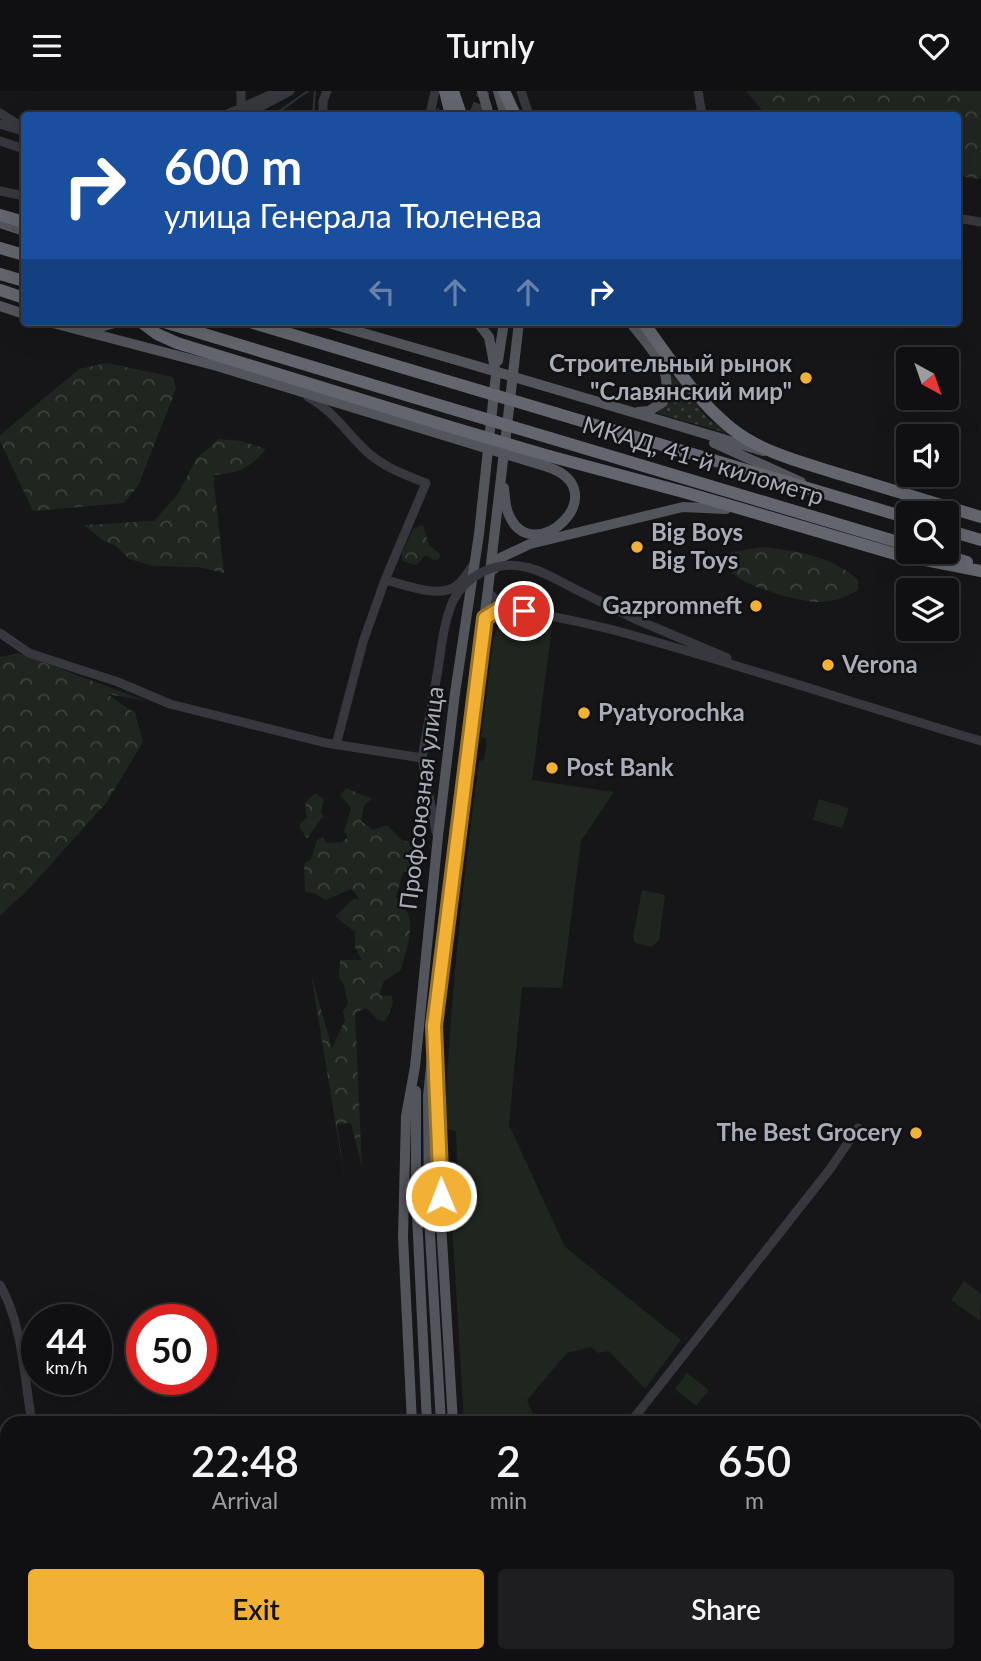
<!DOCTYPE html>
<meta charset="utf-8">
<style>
:root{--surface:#101012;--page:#1e1e20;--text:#f1f3f6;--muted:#9c9d9f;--line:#303032;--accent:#f2b134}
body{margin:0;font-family:Lato,sans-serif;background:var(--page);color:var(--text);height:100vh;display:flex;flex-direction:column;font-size:26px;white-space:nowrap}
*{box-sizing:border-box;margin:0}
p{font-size:23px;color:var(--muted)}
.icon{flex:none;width:38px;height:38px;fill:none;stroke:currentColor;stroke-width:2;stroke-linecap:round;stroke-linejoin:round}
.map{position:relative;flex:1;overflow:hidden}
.details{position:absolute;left:0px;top:1325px;width:982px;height:247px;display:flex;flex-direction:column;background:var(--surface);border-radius:21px 21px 0 0;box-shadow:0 7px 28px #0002,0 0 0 2px var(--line)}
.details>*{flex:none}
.guide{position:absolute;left:21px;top:21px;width:940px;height:214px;border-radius:7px;box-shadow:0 7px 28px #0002,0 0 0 2px var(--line);background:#1a4fa0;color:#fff;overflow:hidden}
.needle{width:46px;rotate:140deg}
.controls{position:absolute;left:896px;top:256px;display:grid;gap:14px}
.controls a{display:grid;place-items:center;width:63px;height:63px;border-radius:7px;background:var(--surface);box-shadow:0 7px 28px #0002,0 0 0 2px var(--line);font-size:35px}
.speed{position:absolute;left:21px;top:1213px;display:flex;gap:14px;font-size:35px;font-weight:700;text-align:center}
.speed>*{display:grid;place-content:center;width:91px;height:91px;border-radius:50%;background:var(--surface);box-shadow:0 7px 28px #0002,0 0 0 2px var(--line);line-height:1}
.speed small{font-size:18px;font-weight:400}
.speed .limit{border:10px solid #d22;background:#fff;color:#111}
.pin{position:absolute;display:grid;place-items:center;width:60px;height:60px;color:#fff;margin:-30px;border:4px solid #fff;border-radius:50%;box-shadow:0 2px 7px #0007}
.me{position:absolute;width:77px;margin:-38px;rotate:359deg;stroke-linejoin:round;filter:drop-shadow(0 0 5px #0008)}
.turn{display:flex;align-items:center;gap:24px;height:147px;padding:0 28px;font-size:32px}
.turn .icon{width:91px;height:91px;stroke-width:2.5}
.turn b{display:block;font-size:49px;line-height:60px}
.lanes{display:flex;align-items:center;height:66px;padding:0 28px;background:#0003;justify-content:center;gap:35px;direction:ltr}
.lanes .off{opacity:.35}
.eta{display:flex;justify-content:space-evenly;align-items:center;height:119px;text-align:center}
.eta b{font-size:42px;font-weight:600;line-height:49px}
.button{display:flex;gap:14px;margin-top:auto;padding:14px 28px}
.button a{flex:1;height:80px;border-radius:7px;background:var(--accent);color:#111;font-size:28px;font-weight:600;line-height:80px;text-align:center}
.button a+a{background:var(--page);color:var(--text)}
header{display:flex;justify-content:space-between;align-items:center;height:91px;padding:0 28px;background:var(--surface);font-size:32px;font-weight:600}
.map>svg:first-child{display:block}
.grass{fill:url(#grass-dots)}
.forest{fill:url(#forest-crowns)}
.park{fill:#1e261f}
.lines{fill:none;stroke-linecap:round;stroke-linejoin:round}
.stream{stroke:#2c353c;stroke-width:2}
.highway-tunnel{stroke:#333438;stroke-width:12;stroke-dasharray:12 6;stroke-linecap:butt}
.minor{stroke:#37383d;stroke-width:9}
.major{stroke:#53555c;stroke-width:10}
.highway{stroke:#63666e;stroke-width:12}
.minor-bridge{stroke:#37383d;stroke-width:9}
.major-bridge{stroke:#53555c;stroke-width:10}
.highway-bridge{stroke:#63666e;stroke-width:12}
.route-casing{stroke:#9d7322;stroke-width:18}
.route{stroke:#f2b134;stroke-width:12}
.poi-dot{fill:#f2b134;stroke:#111113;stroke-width:2.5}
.labels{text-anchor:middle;stroke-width:5;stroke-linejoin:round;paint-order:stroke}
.poi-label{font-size:24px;font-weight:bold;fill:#a8adb8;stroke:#111113;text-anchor:start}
.street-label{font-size:24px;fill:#a8adb8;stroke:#111113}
</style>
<header><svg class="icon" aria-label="menu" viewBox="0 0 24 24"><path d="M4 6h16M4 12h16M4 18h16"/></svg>Turnly<svg class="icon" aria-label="heart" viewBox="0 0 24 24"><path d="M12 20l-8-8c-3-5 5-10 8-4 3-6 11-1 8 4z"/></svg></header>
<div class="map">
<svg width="981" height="1570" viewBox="0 0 981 1570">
<defs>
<pattern id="grass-dots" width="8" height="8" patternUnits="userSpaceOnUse" patternTransform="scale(1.75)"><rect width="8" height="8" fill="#1e261f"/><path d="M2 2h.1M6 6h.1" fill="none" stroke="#3c433d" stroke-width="1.8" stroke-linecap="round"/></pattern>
<pattern id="forest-crowns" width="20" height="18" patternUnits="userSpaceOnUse" patternTransform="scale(1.75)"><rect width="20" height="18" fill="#1e261f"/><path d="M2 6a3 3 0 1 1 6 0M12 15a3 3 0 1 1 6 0" fill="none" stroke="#3c433d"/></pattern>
</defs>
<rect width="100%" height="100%" fill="#161618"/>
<path class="grass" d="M667,277L708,328L733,344L657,322C671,309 675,294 667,277Z"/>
<path class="forest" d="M746,0H981V88L957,85V24H766Z
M107,272L173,286L176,298L138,395L124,412L33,420L0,350V344L79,278Z
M219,348L241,350L266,358C248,379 240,381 213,384L224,482L198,476L153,475L129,468L116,455L104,450L84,434L154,430L178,403L197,367Z
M423,434L429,454L440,463L439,468L434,469L426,464L416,474L402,470C400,457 410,450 413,438Z
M763,456C796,460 833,465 858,489V499C846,506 831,512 816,511C796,510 748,496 733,483C729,479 727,474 724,469L731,461Z
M18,562L146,610L107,603L135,622L143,651L107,711L24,803L0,824V566Z
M346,697L372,708L364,714L361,730L373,739L387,734L402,749L414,752L411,781H403L396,806C420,829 408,850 401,879L384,890L379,904L392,905L393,912L385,931L378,929L366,917L355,922L362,1076L351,1032L337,1033L345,1090L311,883L332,957L345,929L343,921L348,912L344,894L339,887L340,869H362L355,856V841L335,825L353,808H360L351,798L326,809L314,802L305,801L304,773L311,768L317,749L323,746L327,752L342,751L348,746L344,741L351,717L340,704Z
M315,702L324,709L321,720L323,725L307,748L299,735L307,726L305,712Z"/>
<path class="park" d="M510,523L547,531L552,536L532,689L614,701L581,750L562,897L522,896L509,1034L565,1156L681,1249L645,1298L609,1260L598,1262L591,1256L567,1262L527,1309L537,1332H464L450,1098L458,1097L456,1040L447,1038L445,1022C451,904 463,788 479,670L484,669L487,648L481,646L493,550L500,528Z
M819,708L849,717L842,737L813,729Z
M642,799L665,804L659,849L652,856L635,852L633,846Z
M964,1190L981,1203L980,1230L951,1209Z
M687,1282L709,1299L696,1315L675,1298Z
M975,1479H981V1570H803V1567L798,1570H585V1564H975Z"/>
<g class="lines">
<path class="stream" d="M274,24L308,0
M313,24L315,0
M436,24L438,18
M975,1522L981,1521"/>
<path class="highway-tunnel" d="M475,24L484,0"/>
<path class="minor" d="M241,0V19
M521,0L529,24
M698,0L702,24
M0,22L24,37
M225,24L279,0
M245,24L290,0
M323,24V10L327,0
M430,24L435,0
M0,33L23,40
M0,50L24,58
M0,100L24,105
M957,127L981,131
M308,306C332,319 345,339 364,358C381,375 403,383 426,392L385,489L363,551L336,654
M385,489C404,493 438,508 456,495C463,490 468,481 473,474
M575,498L635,528L727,567
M488,501L503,516C545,524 587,531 628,543C747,576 863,615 981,650
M485,527L503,516
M0,542L29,562L118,591L170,613L326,652L422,667
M436,741L422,667L437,584
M0,1194C23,1234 24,1287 32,1332
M630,1332L830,1078L858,1037
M975,1461L981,1460
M975,1555L981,1558
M507,1564L508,1570"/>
<path class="major" d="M482,0L489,24
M498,0L505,24
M0,132L24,140
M0,215L24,223
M49,231L217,275L443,344
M325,231L453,268
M630,231C648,255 677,280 663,311L649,320L638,321
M86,236H100L118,231
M498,270L504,231
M558,299L763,360
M714,352L801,391
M504,397C505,406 505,416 509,424C533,480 618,400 548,376
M494,478L500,467L530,453L683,416L726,418
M436,974L441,1131L453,1332
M416,1000V1103L427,1332
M412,1332L403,1146L406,1025L415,976L438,745L455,602L479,443L496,283L489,246L477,231
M441,1332L429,1126L428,1005L446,828L489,490L519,231
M0,1494L7,1493
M0,1508H7
M436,1564V1570
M473,1564L474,1570"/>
<path class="highway" d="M445,0L451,24
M453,0L461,24
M504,0L515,24
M0,124L24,131
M0,157L24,164
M0,183L24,190
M0,199L24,207
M141,231L157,243L177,252L444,334
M164,231L449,317
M250,231L454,292
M643,231C670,268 696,309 731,337C762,362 802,371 839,383C886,397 933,412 981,426
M555,322L908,427
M550,347L908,454
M549,365L687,402L895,463L981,480
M947,439L981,449
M930,460L967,471"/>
<path class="minor-bridge" d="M437,584C441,561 443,532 453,510C466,484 497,469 525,476C542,479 559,490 575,498"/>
<path class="major-bridge" d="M453,268L558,299
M443,344L548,376
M446,1564L447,1570
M461,1564V1570"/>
<path class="highway-bridge" d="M454,292L555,322
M449,317L550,347
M444,334L549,365"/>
</g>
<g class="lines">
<defs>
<path id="route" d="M441,1105L434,935L485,527L503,516L524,520"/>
</defs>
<use href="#route" class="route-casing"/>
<use href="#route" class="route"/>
</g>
<g class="poi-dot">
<circle cx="806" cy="287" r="7"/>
<circle cx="637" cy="456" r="7"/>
<circle cx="756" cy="515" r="7"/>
<circle cx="828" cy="574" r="7"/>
<circle cx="584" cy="622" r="7"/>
<circle cx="552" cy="677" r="7"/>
<circle cx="916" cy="1042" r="7"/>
</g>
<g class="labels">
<g class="poi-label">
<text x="792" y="281" text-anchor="end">Строительный рынок<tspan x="792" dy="28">"Славянский мир"</tspan></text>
<text x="651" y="450">Big Boys<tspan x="651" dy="28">Big Toys</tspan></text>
<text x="742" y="523" text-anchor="end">Gazpromneft</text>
<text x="842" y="582">Verona</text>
<text x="598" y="630">Pyatyorochka</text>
<text x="566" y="685">Post Bank</text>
<text x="902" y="1050" text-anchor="end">The Best Grocery</text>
</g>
<g class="street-label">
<text transform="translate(703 370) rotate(17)" y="8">МКАД, 41-й километр</text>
<text transform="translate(422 707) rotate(-83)" y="8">Профсоюзная улица</text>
</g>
</g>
</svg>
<div class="controls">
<a><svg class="needle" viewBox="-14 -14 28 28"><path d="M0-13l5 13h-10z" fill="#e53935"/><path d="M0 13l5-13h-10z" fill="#9c9d9f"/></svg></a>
<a><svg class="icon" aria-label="sound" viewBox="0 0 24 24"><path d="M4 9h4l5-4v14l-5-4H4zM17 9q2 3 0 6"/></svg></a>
<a><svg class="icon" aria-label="search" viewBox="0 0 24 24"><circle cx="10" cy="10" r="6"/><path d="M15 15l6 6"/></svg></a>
<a><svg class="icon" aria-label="layers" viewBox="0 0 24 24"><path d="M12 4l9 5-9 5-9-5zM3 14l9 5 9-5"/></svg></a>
</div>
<div class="speed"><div>44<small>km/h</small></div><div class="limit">50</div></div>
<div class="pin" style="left:524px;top:520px;background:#d93025"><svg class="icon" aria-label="arrive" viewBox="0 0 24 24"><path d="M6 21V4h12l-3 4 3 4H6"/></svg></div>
<svg class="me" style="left:441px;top:1105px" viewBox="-20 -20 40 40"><circle r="17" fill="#f2b134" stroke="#fff" stroke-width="3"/><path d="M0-11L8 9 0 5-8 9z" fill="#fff"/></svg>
<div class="guide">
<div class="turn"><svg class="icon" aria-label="right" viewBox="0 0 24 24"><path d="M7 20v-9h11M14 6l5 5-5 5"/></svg><div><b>600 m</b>улица Генерала Тюленева</div></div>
<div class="lanes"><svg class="icon off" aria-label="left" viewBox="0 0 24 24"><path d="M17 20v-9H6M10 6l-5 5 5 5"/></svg><svg class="icon off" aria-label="ahead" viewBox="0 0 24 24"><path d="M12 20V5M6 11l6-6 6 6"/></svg><svg class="icon off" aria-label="ahead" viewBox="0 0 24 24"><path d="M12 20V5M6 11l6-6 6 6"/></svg><svg class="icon" aria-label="right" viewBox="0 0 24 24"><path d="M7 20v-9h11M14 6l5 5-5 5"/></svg></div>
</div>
<section class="details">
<div class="eta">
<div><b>22:48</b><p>Arrival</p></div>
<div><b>2</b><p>min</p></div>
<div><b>650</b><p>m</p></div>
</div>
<div class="button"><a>Exit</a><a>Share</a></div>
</section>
</div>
